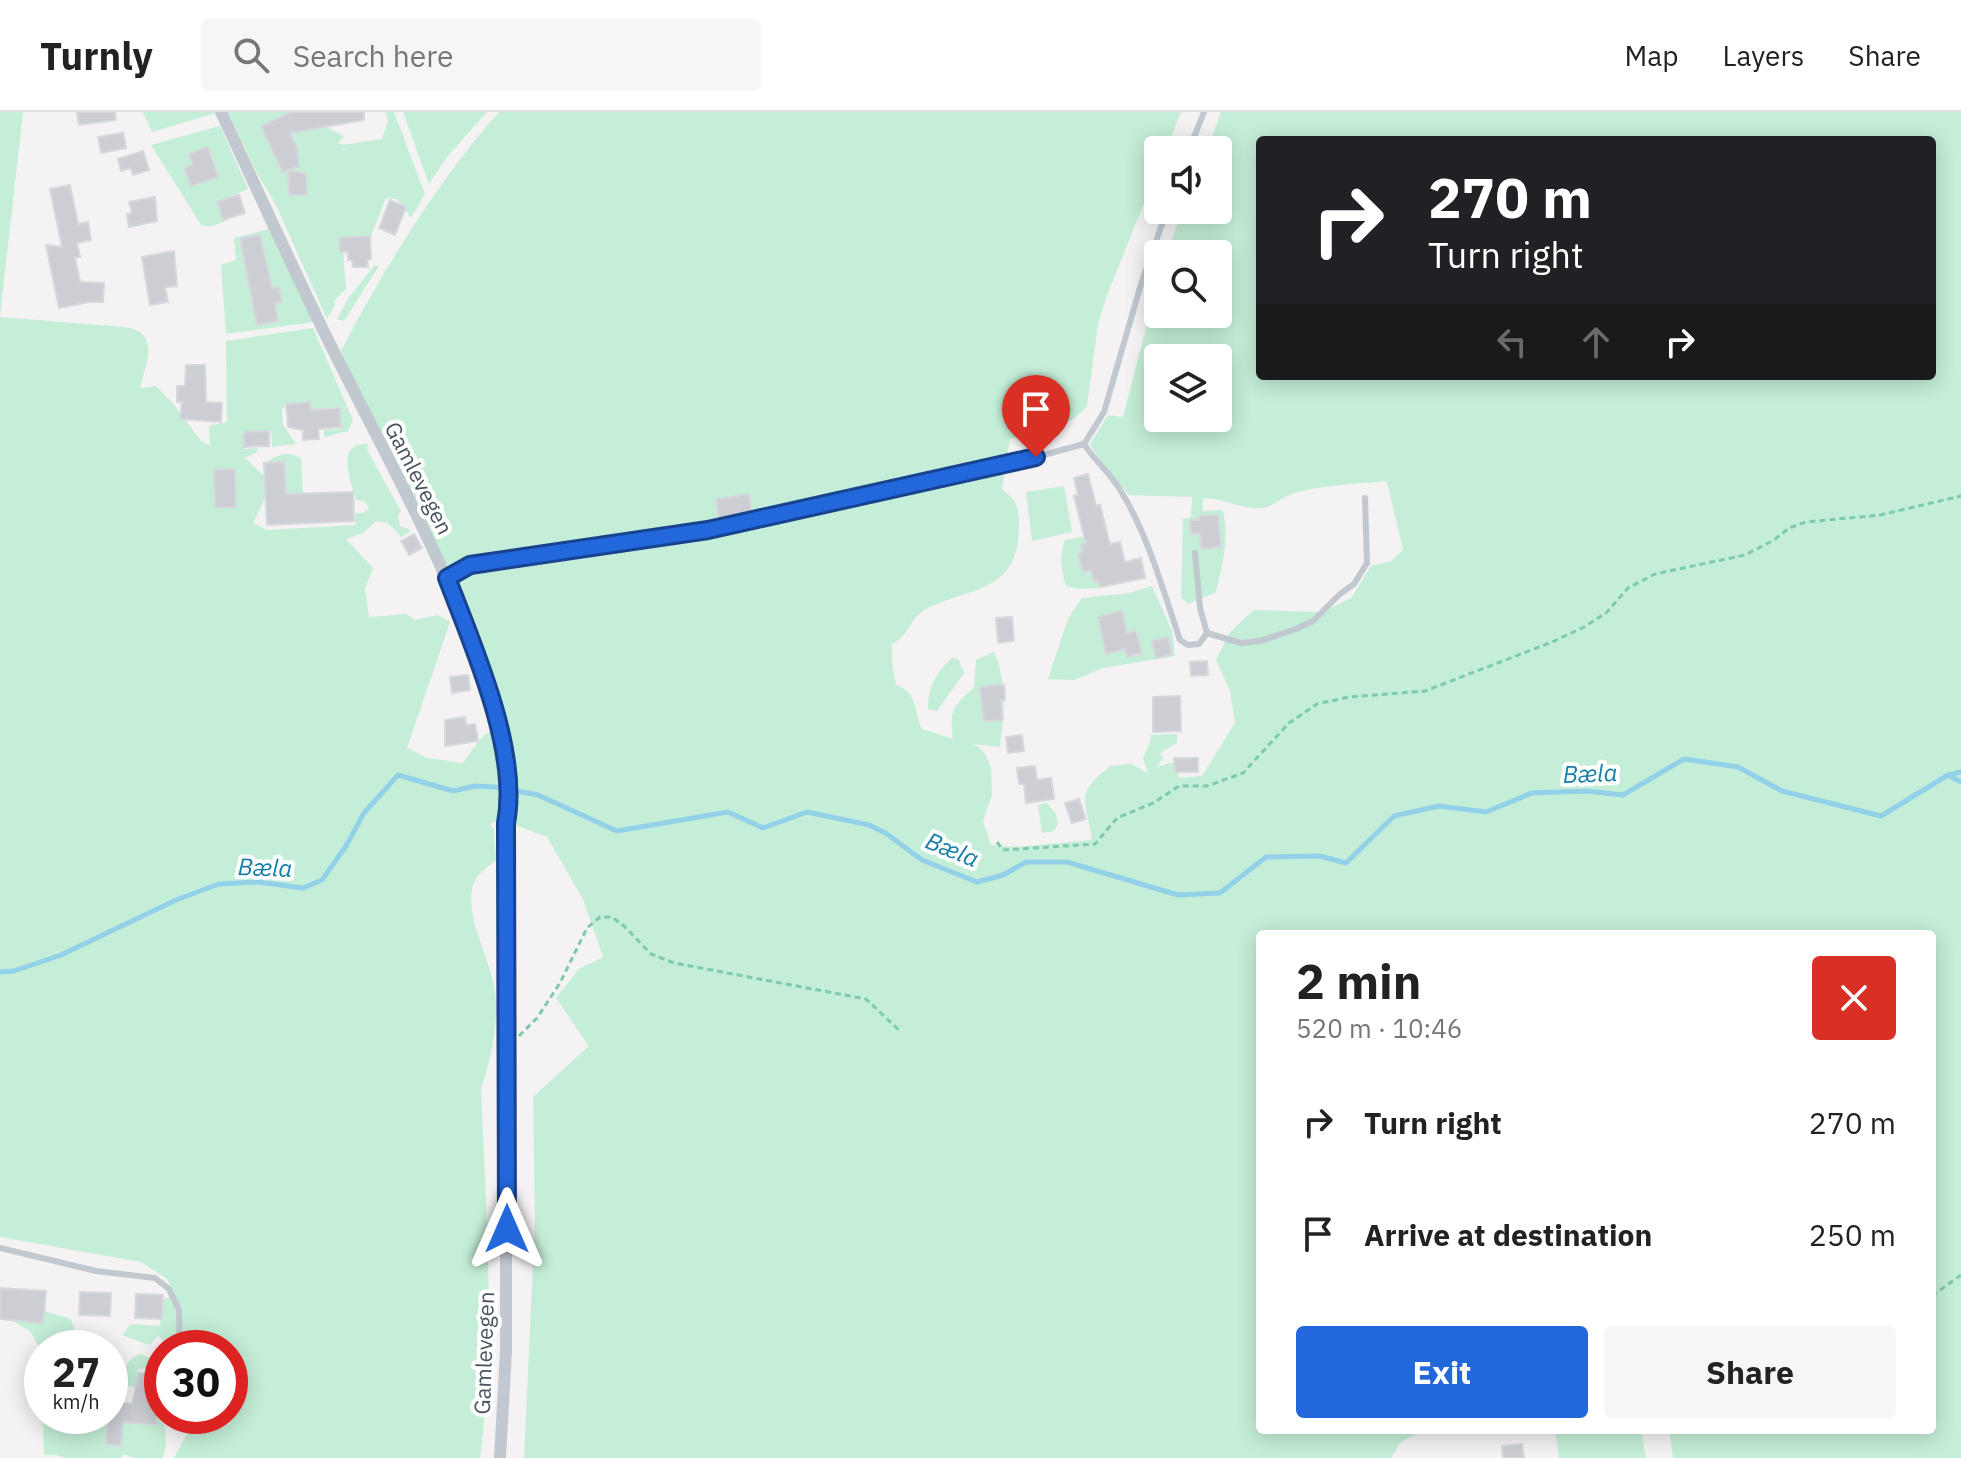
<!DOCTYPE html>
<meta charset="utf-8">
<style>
:root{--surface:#fff;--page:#f6f6f6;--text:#222;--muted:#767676;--line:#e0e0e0;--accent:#2367dd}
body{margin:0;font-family:"IBM Plex Sans",sans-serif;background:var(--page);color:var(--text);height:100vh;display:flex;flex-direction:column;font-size:30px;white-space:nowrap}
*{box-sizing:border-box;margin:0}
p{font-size:26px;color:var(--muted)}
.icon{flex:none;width:44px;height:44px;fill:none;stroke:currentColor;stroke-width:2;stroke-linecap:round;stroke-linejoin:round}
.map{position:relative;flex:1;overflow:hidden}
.drawer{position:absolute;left:1256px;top:818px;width:680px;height:504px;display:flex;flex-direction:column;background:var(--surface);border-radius:8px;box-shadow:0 4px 20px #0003}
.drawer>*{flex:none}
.top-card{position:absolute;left:1256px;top:24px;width:680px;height:244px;border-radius:8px;box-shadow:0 4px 20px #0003;background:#202124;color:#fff;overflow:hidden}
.tools{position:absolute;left:1144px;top:24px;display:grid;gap:16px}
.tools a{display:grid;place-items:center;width:88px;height:88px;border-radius:8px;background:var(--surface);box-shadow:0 4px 20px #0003;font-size:40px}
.speed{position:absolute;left:24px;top:1218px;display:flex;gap:16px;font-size:40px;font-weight:700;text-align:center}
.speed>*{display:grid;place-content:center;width:104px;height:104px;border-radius:50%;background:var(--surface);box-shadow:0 4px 20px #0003;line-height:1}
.speed small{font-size:20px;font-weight:400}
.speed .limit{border:12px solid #d22;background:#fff;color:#111}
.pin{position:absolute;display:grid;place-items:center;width:68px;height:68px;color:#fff;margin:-82px -34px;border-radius:50% 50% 50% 0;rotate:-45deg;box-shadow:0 0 8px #0007}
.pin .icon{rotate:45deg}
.me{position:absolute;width:88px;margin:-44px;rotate:0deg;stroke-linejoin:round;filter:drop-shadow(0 0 6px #0008)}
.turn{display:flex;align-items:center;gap:28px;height:168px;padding:0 40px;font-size:36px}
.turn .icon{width:104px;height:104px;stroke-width:2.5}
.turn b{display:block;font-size:56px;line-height:68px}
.lanes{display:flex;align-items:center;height:76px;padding:0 40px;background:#0003;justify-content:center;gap:40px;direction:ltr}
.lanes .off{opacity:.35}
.round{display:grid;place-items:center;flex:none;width:84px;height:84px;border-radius:8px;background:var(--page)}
.summary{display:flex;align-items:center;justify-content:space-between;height:136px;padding:0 40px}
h1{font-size:48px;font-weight:700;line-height:60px}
.cta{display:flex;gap:16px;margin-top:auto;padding:16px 40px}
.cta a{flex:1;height:92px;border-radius:8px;background:var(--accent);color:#fff;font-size:32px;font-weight:700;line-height:92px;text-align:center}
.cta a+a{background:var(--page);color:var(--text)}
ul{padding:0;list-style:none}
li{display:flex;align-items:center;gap:24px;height:112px;padding:0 40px}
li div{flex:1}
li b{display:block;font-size:30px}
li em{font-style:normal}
header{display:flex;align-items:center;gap:48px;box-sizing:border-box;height:112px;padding:0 40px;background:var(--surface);border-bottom:2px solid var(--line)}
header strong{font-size:38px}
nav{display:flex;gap:44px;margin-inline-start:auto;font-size:28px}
.search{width:560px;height:72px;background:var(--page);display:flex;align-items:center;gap:20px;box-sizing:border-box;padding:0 28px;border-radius:8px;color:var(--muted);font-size:30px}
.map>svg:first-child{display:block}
.green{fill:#c4eed7;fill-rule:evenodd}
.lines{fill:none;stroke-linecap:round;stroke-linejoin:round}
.stream{stroke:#93d1e9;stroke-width:5}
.building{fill:#ccced4;stroke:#d6d8dd;stroke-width:2}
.path{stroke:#7dcbaa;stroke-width:3;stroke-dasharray:6 4;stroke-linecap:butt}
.lane{stroke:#c1c8d0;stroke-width:6}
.street{stroke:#c1c8d0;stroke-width:12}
.route-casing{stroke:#174390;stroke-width:20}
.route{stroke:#2367dd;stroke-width:14}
.labels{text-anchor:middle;stroke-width:8;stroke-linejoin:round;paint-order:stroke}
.street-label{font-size:22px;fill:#4a545f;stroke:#fff}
.water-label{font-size:24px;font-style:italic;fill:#147ea8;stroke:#fff}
</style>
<header>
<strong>Turnly</strong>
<div class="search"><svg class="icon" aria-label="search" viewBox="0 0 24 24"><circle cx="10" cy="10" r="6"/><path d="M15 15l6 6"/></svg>Search here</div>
<nav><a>Map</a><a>Layers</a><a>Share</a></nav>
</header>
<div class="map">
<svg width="1961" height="1346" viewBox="0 0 1961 1346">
<rect width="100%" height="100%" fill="#f4f2f2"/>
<path class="green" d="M0,0H23L0,205L124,215C161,220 146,251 140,276L156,274L175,294L201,329L210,334L209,314L227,310L226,229L313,216L353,308L348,319L324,325V318L341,317L340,298L312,299L311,290L286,291L282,298L283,313L296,332L272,335L271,320L243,321L244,337L258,336L257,340L245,346L263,363L268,349C281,342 287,339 301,346L303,383L265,386L253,411L267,418L356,413L355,401H363L369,396L365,390L356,388C350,368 335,330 368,332L367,338L401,399L398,404L400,414L409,417L410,420L401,425L388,411L376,409L363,421L346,427L373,456L365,477L369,505L406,502L415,508L438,503L450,510L407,636L427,646L463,651L479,628L493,616L500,645L499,708L489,712L494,717L496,748C489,754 478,761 474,770C462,801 491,848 495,879C499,911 491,947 481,977C486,1100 496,1223 480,1346H174L189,1318L185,1304H230V1236H162V1244L161,1241L163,1228L158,1224L149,1233L122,1223L131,1212L160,1214L162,1188L170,1185L178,1190L167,1167L141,1150L0,1125Z
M143,0H215L216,1L152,20Z
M228,0H311L314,17L326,15L344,24L338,31L343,33L382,27L388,10L386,0H394L425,82L411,106L397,87L386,86L371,124L342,126L346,177L334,189L335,193L327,207L275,91L257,61Z
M403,0H487L447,45L429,72Z
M499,0H1181L1166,38H1158V56L1106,186L1098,212L1087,294C1069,317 1036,322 1010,327L1002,378C1018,388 1019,397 1019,415C1018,481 973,474 926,497C910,505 909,524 892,532V552L896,573C918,579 914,601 922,617L953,627C949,601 953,593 974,576L976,548L994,540C1008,573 1004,600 1000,635L974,632L985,641L991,656L992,683L983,709L991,733L1015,735L1092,728C1087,687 1072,685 1110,654L1131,652L1148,661L1143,646L1149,633L1151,623L1177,622V631L1160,641L1163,646L1157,655L1177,649L1179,666L1202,664L1235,611L1230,579L1216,548L1230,520L1254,498L1323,500L1351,486L1371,454L1391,449L1403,438L1387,369C1359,372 1312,373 1287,384C1277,389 1271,396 1259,396C1242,397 1222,386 1203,386V399L1223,398C1229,426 1223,452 1216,480L1188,492L1181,485L1183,407L1191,405L1192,385L1129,383L1097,344L1090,332L1108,303L1123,305L1158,169V202H1218V142H1166L1183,98H1218V38H1207L1221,0H1961V1346H1673L1669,1318H1932V822H1260V1318H1423L1401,1330L1391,1346H524L535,1110L533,985L589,934L556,886L579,857L603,845L583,787L547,725L512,712L513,650L489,564L456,473L448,463L376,322L341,239C384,156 438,69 499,0ZM1260,28H1932V264H1260ZM1158,246H1218V306H1158Z
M220,14L248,77L221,89L227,108L213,114H202L151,33Z
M269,117L313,210L226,222L221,153L236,148L234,126Z
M375,153L379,154L344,209L337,207L349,185Z
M1064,374L1072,420L1032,429L1026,380Z
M1098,422L1089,439L1079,442L1084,461L1092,459L1095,470H1099L1100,476L1079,477L1066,474C1061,457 1059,445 1065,428Z
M1152,474L1172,519L1175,544L1103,556L1074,568L1048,567L1068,507L1082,486L1130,481Z
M952,546L959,548L964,561L937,599L928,597C928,574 936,561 952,546Z
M1047,691L1056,702L1058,713L1053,719L1042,721L1038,693Z
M44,1199L71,1207L77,1225L59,1236H42V1241L31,1220L11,1208Z
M140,1242L156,1248L161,1256L138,1257V1275L122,1273C124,1258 126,1247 140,1242Z
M139,1288V1306H158L164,1312L166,1332L163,1346H134L123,1342L121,1346H64L56,1343H44L43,1312L53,1310L99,1314L108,1311L106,1332L119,1334L124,1291Z
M1555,1318H1641L1646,1346H1559Z"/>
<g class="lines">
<path class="stream" d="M1948,663L1961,670
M0,860L14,859L61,843L176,788L219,772L258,770L303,776L322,768L346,734L364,701L398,663L453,679L475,674L495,675L538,683L617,719L728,700L763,716L807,700L869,713L887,722L922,748L977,770L1003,763L1026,750H1067L1178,783L1220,781L1266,745L1320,744L1346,751L1394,704L1439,694L1486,700L1532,681L1587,679L1623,683L1684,647L1738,655L1782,679L1881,704L1948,663L1961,660"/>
</g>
<path class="building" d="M77,0H115L116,8L79,13Z
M292,0H364V8L290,21L297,35L299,54L289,58L306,62L307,83H289L288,58L283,61L261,14Z
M123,21L126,36L101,41L98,25Z
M208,35L218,65L191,74L184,56L193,53L189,42Z
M143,39L149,58L133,63L131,56L121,59L118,47Z
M70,73L78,112L88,110L91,128L77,131L80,145H75L80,170L104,171L103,190H89L59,196L46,133L62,135L50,77Z
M239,83L245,101L223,108L217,90Z
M155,85L157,109L129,115L127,102L132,101L129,90Z
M390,88L406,95L395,123L379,116Z
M260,123L272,176L279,175L282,190L275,191L278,209L257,213L241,132V126Z
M370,124L371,147L367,148L368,155H353L352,148H348V140H340L339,126Z
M174,139L177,174L165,175L168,190L150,193L142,145Z
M186,253H205L206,290L222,291L221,310L180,307L182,290H177V274H185Z
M310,290L311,298L340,296L341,315L318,317L319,327L303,328V318L288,315L286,292Z
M269,319V334L244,335V320Z
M284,350L286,382L353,380L354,409L267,413L264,351Z
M235,357L236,395L215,396L214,358Z
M1088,362L1096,394L1100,393L1110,432L1120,430L1125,450L1141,446L1145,466L1100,475L1098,468L1094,470L1091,458L1083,460L1078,442L1083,440L1081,433L1086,432L1074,384L1078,383L1074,366Z
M749,382L752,402L719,408L716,387Z
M1218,403L1221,435L1201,437L1200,422H1191L1190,408H1199V404Z
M414,422L422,436L409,443L401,429Z
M1122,499L1127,521L1136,519L1142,541L1127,545L1125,537L1106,542L1098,505Z
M1012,505L1014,529L998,531L996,506Z
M1168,525L1172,542L1156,546L1152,529Z
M1207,549L1208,563L1191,564L1190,550Z
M468,563L470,578L452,581L450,565Z
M1004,573L1005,588H1001L1003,608L984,609L980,575Z
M1180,584L1181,619L1153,620V585Z
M465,605L466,613L475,612L478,629L445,634V608Z
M1022,623L1024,639L1008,641L1006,625Z
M1174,646H1198V660H1175Z
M1035,654L1037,668L1051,666L1054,687L1026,691L1024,672H1019L1017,656Z
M1079,687L1086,707L1072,711L1065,691Z
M0,1176L46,1179L43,1211L0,1207Z
M80,1180L111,1181L110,1204L79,1203Z
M136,1182L163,1183L162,1207L135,1206Z
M139,1261L160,1263L156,1313L123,1310L121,1334L106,1332L110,1290L132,1292Z
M1522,1332L1524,1346H1503L1502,1334Z"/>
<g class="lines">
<path class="path" d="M997,730L1003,738L1095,732L1117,706L1153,691L1179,674H1207L1243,661L1289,611L1317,592L1349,585L1425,579L1552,530L1584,515L1606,501L1628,476L1655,462L1745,443L1774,428L1789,416L1806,410L1880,403L1961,384
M519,924L537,906L560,871L587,816L600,805H612L624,814L651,842L674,851L866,887L901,920
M1932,1184L1961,1163"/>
<path class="lane" d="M1189,38L1204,0
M1084,332C1094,348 1109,360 1119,376C1148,422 1163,478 1180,528L1188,533L1199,532L1207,521
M1195,441L1200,496L1207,521
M447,466L470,453L708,418L1036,345L1084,332L1104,300L1141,172L1167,98
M1207,521L1241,531L1260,529L1296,517L1313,509L1340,482L1354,472L1367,451L1365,386
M0,1136L96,1159L155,1166L169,1177L179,1198L180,1236"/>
<path class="street" d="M221,0C257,77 292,155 330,232C389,351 458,468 493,598C503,636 513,671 506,711V1239L500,1346"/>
</g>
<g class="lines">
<defs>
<path id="route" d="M507,1117L506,711C520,639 473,534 447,466L470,453L708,418L1036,345"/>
</defs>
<use href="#route" class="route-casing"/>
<use href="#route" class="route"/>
</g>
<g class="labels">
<g class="street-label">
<text transform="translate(419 366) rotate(63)" y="8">Gamlevegen</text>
<text transform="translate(484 1241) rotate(-88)" y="8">Gamlevegen</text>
</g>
<g class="water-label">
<text transform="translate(1590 662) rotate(-2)" y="8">Bæla</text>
<text transform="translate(952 738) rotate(22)" y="8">Bæla</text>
<text transform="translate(265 756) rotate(2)" y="8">Bæla</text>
</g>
</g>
</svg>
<div class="tools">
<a><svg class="icon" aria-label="sound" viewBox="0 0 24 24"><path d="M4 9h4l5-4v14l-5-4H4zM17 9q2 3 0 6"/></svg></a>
<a><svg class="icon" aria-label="search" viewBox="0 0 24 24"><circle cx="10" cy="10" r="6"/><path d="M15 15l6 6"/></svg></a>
<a><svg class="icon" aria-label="layers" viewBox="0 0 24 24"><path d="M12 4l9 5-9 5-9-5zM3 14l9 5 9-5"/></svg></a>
</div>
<div class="speed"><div>27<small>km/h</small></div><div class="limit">30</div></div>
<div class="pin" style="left:1036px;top:345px;background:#d93025"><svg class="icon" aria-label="arrive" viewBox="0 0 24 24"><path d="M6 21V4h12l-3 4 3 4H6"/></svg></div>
<svg class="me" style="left:507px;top:1117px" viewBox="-20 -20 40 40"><path d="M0-17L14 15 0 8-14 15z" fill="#2367dd" stroke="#fff" stroke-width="4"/></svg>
<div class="top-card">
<div class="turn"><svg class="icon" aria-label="right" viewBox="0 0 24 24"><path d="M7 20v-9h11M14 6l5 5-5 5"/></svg><div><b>270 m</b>Turn right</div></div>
<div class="lanes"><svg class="icon off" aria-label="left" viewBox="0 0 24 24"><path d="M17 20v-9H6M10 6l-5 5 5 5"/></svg><svg class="icon off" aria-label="ahead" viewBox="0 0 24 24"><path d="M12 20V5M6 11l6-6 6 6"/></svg><svg class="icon" aria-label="right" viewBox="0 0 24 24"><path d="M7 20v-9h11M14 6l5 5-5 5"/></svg></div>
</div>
<section class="drawer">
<div class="summary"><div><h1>2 min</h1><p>520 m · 10:46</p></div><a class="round" style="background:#d93025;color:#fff"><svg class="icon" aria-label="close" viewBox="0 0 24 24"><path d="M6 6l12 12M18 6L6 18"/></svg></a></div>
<ul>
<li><svg class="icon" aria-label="right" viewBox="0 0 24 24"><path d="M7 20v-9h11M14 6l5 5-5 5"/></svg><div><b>Turn right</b></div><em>270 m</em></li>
<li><svg class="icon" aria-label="arrive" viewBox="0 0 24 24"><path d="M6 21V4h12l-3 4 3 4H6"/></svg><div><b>Arrive at destination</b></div><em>250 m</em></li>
</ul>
<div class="cta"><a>Exit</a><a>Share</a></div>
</section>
</div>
